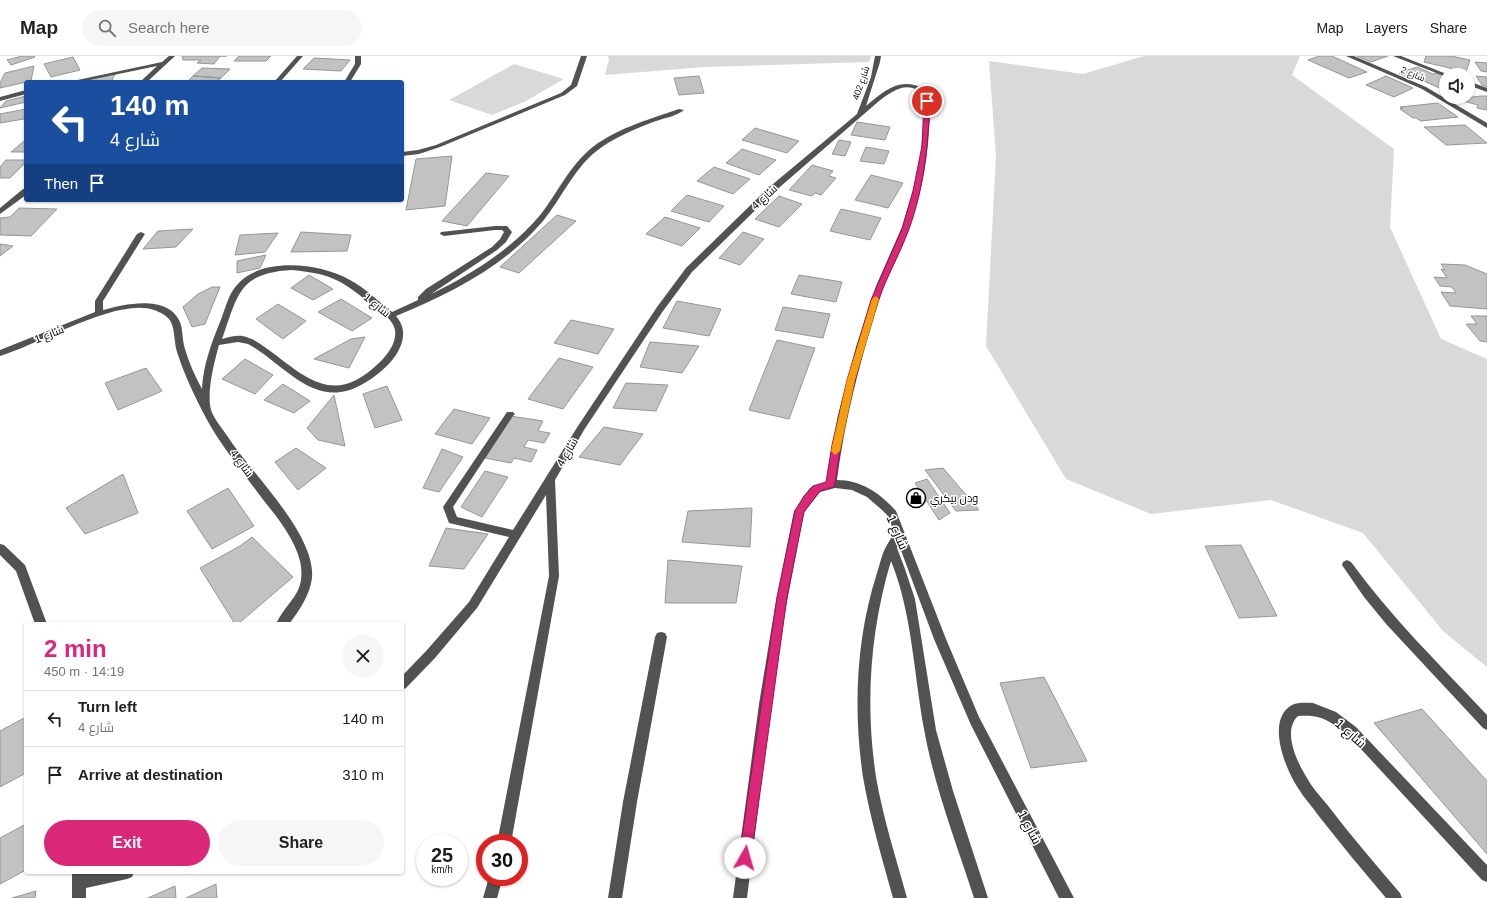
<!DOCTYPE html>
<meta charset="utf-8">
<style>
:root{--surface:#fff;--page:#f6f6f6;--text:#202124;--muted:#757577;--line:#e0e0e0;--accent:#db2777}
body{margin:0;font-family:Helvetica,Cairo,sans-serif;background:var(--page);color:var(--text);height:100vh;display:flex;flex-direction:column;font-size:15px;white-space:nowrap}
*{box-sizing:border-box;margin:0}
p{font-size:13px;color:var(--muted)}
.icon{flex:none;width:22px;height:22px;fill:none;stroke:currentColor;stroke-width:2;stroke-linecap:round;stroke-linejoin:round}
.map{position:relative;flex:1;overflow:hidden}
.drawer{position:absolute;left:24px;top:566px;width:380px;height:252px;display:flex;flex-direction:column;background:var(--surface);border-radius:4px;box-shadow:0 1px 3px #0004}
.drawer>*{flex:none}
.top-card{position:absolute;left:24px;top:24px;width:380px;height:122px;border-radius:4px;box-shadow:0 1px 3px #0004;background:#1a4fa0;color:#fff;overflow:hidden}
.controls{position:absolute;left:1439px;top:12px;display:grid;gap:8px}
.controls a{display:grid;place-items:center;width:36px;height:36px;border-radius:50%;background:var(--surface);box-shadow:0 1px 3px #0004;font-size:20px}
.speed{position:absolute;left:416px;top:778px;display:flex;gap:8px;font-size:20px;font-weight:700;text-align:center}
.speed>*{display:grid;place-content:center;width:52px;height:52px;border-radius:50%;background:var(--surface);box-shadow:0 1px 3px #0004;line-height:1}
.speed small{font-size:10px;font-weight:400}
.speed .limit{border:6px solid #d22;background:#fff;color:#111}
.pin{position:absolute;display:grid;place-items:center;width:34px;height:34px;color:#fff;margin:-17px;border:2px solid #fff;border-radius:50%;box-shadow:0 1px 4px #0007}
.me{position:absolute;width:44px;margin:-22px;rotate:7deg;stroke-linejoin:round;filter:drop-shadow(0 0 3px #0008)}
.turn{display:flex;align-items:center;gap:14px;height:84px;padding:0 20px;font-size:18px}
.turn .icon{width:52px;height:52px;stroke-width:2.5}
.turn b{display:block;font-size:28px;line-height:34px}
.then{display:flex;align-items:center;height:38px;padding:0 20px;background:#0003;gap:8px;font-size:15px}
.round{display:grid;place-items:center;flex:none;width:42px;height:42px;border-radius:21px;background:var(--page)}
.head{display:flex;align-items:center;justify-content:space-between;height:68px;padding:0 20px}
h1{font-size:24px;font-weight:700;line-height:30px;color:var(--accent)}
.cta{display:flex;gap:8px;margin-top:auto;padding:8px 20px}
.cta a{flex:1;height:46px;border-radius:24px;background:var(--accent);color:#fff;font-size:16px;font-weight:700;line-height:46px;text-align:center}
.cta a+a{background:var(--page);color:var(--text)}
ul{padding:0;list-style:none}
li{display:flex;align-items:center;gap:12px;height:56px;padding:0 20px;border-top:1px solid var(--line)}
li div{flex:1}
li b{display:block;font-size:15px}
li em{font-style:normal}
header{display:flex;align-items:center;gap:24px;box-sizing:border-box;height:56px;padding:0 20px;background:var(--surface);border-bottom:1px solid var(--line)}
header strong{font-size:19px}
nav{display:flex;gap:22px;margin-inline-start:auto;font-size:14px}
.search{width:280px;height:36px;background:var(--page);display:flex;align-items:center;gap:10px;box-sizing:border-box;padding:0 14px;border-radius:22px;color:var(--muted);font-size:15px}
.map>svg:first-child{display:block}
.green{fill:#d9d9d9}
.building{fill:#c2c2c2;stroke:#969696}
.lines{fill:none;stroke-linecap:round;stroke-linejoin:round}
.minor{fill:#525252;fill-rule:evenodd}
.route{fill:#db2777;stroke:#8e194d}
.slow{fill:#f59e0b}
.labels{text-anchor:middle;stroke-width:3;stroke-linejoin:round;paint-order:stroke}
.far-street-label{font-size:9px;fill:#000;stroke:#fff}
.street-label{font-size:11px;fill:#000;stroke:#fff}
.poi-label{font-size:11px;fill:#000;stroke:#fff;text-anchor:start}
.near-street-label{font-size:13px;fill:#000;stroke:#fff}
</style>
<header>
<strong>Map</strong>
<div class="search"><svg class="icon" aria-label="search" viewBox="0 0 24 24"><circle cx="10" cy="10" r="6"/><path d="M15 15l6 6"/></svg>Search here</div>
<nav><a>Map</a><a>Layers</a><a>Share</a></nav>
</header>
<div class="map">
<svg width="1487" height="842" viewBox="0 0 1487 842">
<rect width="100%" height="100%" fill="#fff"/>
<path class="green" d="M608,0H871L869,6L705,11L605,19L609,3Z
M1144,0H1300L1292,19L1394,93L1390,171L1441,283L1487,303V611L1443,575L1363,477L1271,444L1151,458L1066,423L986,290L996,100L989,5L1083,18Z
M514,8L564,23L524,46L492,59L449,44Z"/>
<path class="building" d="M22,0H34L35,1L11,9L7,4Z
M182,0H227H220L214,8L197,7L201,4H183Z
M239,0H271L266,5H234Z
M1319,0H1332L1367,16L1349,22L1308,4Z
M1357,0H1388L1371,6Z
M1426,0H1451L1470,4L1466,16L1424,6Z
M73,1L80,14L51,21L44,8Z
M314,2L350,4L341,15L303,13Z
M1475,6L1487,7V16L1481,15Z
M34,10L31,25L0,32V27L5,17Z
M1417,11L1433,18L1436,17L1446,21V35L1415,21L1411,23L1399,17Z
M202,12L230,13L221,22L193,20Z
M115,18L111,26H90V22Z
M193,20L221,22L216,26H187Z
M699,20L704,37L679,39L674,22Z
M1386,20L1413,32L1394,41L1366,29Z
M1476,20L1487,21V31L1482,29Z
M26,40V46L0,52L6,45Z
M1481,40H1487V54L1477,52L1478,49L1463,45L1464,42Z
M1438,47L1458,61L1421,65L1416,62H1413L1400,53L1403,52L1400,51Z
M26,53L24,63L0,67V58Z
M857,66L890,71L885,84L851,79Z
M1465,69L1487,87L1446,89L1424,71Z
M755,72L799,85L787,97L742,84Z
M839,84L851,86L845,100L832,98Z
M24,85H26V96H11Z
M866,91L889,95L884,108L860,105Z
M742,93L776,104L759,119L726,107Z
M452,100L445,150L406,154L416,103Z
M6,104H26V106L10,122H0V111Z
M812,109L833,115L829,120L836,122L821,139L815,137L812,140L789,134Z
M714,111L750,123L733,138L697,125Z
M486,117L509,120L467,170L442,165Z
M871,119L903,127L888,152L855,144Z
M687,139L724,150L709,166L671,155Z
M779,140L802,148L779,171L755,163Z
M19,152L57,153L31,180L0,179V162L10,161Z
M841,153L881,162L870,184L830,175Z
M557,159L576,165L519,217L500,211Z
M665,161L700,172L682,190L646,178Z
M193,173L176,191L143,193L158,175Z
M301,176L351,179L347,195L291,196Z
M743,176L764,183L740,209L719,202Z
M278,177L265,196L235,199L240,179Z
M0,188L13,190L0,200Z
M266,199L260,212L237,217V205Z
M1441,208L1465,209L1487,218V253L1450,250L1441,236L1456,237L1452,231L1440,230L1434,221L1447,222L1441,213L1445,214Z
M309,219L333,233L313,244L291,232Z
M799,219L842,226L836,246L791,238Z
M212,231H220L205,268L192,271L183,251L198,238Z
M341,243L372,262L352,275L318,256Z
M677,245L721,253L709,280L663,272Z
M278,248L306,265L283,283L256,263Z
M783,251L830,258L823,282L775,274Z
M1471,260H1487V286L1480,285L1466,268H1477Z
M571,264L614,273L598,298L554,287Z
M365,281L349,312L314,303L351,283Z
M777,284L815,292L789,363L749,354Z
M650,286L699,290L682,317L640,311Z
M559,302L593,311L563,353L528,343Z
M245,303L273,319L255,338L222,323Z
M146,312L162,335L118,354L105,327Z
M626,327L668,329L656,355L613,352Z
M283,328L310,345L294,357L264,344Z
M387,330L402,364L375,372L363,338Z
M334,339L345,390L318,384L307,372Z
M454,353L490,362L472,388L435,378Z
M510,360L543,365L538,375L550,377L544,387L528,384L524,391L537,394L531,406L514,402L511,407L485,402Z
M604,371L643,378L620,409L579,401Z
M296,392L326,412L298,434L275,406Z
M442,393L463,401L439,436L423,432Z
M943,412L979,454L956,455L925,414Z
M485,415L508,421L482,461L461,451Z
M123,418L138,457L85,478L66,452Z
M927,423L950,457L939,464L915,427Z
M228,432L254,470L212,493L187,455Z
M752,452L750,491L682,486L688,455Z
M446,472L488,478L464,513L429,510Z
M252,481L293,521L238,568H235L200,512L240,490Z
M1241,489L1277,560L1239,562L1205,490Z
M668,504L742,510L736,547H665Z
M1044,621L1087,705L1031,712L1000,627Z
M1422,653L1487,725V798L1374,667Z
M26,661V717L0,731V675Z
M26,768V814L0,828V782Z
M216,828L217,842H186Z
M175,830L176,842H148Z
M36,835L35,842H12Z"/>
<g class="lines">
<path class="minor" d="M169,0H175L147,26H140L157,10L80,26H68L162,6Z
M297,0H303L280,26H274Z
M355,0H361V8L350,26H344L355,8Z
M581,0H587L577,30L565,39L440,91L419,98L402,100V96L418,94L436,89L561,37L571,29Z
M875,0H881L880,6L866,50C885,34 900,20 925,33C932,45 930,60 929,74C927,112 919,148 905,183C899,199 891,214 884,230C877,249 872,269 866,288C853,333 843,378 837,424C861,424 880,437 896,455L946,583L979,661L1074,842H1059L971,669L934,583L899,489L897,492L905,513L915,543L936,674L953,735L988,842H974C956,786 934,730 924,673C914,619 912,556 891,505C870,575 865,649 876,721C883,762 896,802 907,842H893C882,802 870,762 863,721C853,654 856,582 877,517C880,508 882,497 887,489C889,485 892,481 894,476L888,460L882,454L867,441L852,434L835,432L820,436L804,456L786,551L771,648L747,842H733L759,648L775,551L794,455L810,432L826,426L838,359L856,291L876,230L902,171L914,131L920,104L924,65V49L920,35C904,26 893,35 879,45L773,137L692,216L663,255L584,374L555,424L559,520L511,787H497L549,520L546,439L477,552L435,602L406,632L402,634V620L427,594L469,546L509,481L449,467L443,451L507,356H513L515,358L513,360L453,451L457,461L513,474L578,370L657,251L686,212L767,133L857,58L871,21Z
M1346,0H1354L1426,31L1487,67V72L1422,33Z
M1393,0H1401L1449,19L1444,20Z
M1468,25L1487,32V36L1468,29Z
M26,34V38L0,45V41Z
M679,53L684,54C677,60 665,62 656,65C635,73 612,82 594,97C573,115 561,143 543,165C505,210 450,238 396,260C407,273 404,286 396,299C387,312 374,322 361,329C314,355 284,307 248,288L238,286L219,289C214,307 208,331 210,349C211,360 222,372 228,381C251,417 316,478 312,522C310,539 299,555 289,568H276C287,544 307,538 300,505C294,481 276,460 261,441C242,415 221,390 206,362C195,341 184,318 177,296C174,286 175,275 171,266C168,260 160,256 154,254C117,241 38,289 0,300V294L95,256V245L137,178L141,176L145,178L103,245V254C125,248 168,238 180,266C183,274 182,284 185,293C189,307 195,320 202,333C203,310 211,288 220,266C225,254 228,239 236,230C260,200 320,207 350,224C365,232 378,245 392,256L418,244V241L426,233L492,191L500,183L504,176L502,174H495L444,180L440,178L441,176L495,170H507L512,176L506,186L497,194L431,238C472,218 512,193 541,158C557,137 569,112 588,95C613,73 648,64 679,53ZM292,214C333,218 343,225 373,250C382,257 392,262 395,274C397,286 388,298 380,306C340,345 315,330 277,300C266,292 256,283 243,280C236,279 229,281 222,283C238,239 238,217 292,214Z
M23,133H26V139L0,158V152Z
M0,488L4,489L25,509L47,568H35L16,515L0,499Z
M1347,504L1351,506C1391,561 1440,609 1487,659V674L1483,672L1387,569L1364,541L1342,509L1343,506Z
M661,576L665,577L667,581L637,746L622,842H608L623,746L655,581L657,577Z
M1313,647L1336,656L1356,671L1487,809V826L1482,824L1348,679C1329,665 1322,658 1298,660C1282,675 1297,706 1307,722C1313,733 1322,742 1329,751C1352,781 1376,809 1400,837L1402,842H1386C1363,815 1340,787 1318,759C1312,750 1304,742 1298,732C1286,714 1265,664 1292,649C1298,646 1307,647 1313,647Z
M72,816H86V818L96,816H134L132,821L127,823L86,832V842H72Z
M489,821H503L497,842H483Z"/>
</g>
<path class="route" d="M927,43L930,45C928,89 924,132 909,173C900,198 886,221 878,246C859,305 843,366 835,428L834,431L820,435L804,456L787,541L751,802L749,806L745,808L741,806L739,802L777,541L795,455L804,440L813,430L826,426L832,389L847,324L871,244L902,173L913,135L922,90L924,45Z"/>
<path class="slow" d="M876,240L879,243L855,324L840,395L835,399L831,395L847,324L872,243Z"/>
<defs>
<symbol id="shop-ring" viewBox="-11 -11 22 22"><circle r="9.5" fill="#fff" stroke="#000" stroke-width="1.5"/><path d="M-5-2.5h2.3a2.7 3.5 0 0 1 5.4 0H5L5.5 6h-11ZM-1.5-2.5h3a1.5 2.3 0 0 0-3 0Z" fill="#000"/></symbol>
</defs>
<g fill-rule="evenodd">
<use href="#shop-ring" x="905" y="431" width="22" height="22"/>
</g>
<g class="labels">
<g class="far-street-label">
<text transform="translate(1413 18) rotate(23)" y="3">شارع 2</text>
<text transform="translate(861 27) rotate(-71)" y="3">شارع 402</text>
</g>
<g class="street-label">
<text transform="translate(764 141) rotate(-43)" y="4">شارع 4</text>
<text transform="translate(377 249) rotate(39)" y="4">شارع 1</text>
<text transform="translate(49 278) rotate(-22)" y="4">شارع 1</text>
<text transform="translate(567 396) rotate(-59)" y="4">شارع 4</text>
<text transform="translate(242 407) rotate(54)" y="4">شارع 4</text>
</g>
<g class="poi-label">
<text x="930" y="446">ودن بيكري</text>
</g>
<g class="near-street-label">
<text transform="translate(898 476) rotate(67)" y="5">شارع 1</text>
<text transform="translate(1351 677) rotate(42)" y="5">شارع 1</text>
<text transform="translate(1030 771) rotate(62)" y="5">شارع 1</text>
</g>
</g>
</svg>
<div class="controls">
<a><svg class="icon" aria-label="sound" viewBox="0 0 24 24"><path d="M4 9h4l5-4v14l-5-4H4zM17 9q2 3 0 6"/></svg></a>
</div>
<div class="speed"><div>25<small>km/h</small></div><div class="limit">30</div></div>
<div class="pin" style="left:927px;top:45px;background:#d93025"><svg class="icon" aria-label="arrive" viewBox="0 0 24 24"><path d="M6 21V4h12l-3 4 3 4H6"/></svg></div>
<svg class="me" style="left:745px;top:802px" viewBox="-20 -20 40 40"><circle r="19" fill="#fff"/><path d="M0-13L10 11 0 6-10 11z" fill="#db2777"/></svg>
<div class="top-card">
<div class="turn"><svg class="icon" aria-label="left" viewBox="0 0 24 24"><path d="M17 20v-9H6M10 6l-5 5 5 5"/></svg><div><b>140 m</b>شارع 4</div></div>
<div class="then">Then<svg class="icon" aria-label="arrive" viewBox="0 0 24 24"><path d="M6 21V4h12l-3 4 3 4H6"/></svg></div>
</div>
<section class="drawer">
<div class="head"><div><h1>2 min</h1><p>450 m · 14:19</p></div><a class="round"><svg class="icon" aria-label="close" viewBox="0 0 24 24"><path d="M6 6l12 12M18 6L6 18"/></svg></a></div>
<ul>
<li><svg class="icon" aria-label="left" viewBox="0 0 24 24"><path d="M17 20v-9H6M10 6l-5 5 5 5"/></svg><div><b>Turn left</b><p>شارع 4</p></div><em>140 m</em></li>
<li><svg class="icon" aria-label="arrive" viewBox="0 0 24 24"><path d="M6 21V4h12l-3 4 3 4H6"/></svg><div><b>Arrive at destination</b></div><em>310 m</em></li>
</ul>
<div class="cta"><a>Exit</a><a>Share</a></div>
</section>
</div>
